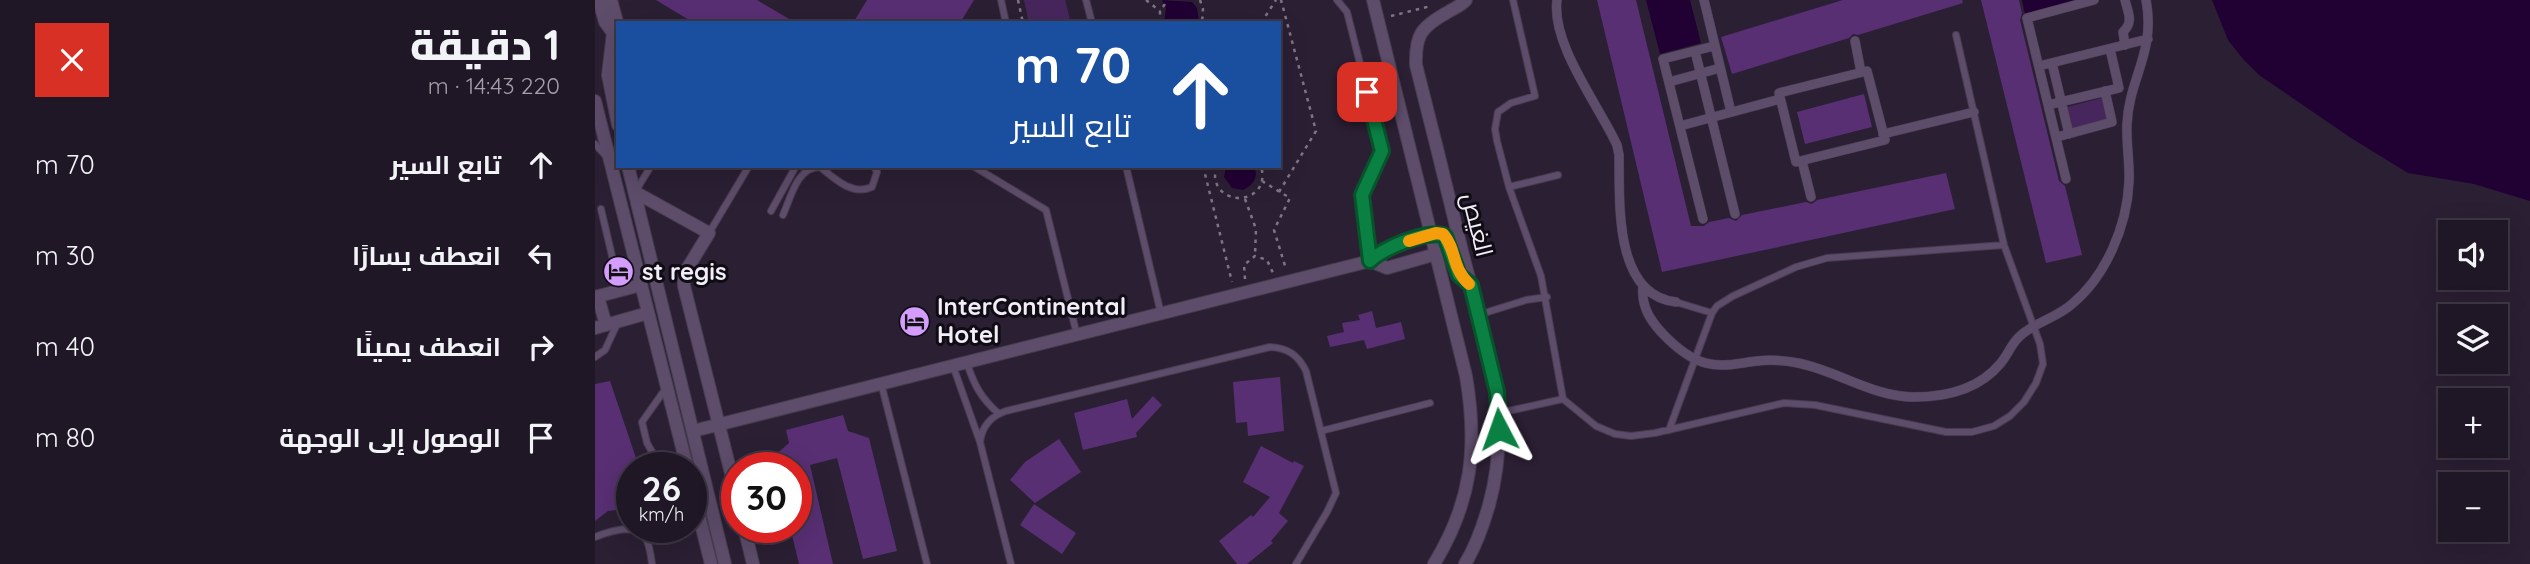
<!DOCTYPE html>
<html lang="ar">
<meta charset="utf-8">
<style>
:root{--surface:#201726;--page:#28202e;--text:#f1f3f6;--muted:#a29fa7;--line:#3d3643}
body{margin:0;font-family:Quicksand,Cairo,sans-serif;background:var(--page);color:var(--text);direction:rtl;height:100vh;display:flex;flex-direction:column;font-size:26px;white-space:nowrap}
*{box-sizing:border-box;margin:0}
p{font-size:23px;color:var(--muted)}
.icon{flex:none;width:38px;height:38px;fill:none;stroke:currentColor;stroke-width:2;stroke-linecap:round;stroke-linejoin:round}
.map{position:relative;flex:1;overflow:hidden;direction:ltr}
.panel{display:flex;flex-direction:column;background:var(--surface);width:595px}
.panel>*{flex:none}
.top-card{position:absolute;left:21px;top:21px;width:665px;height:147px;border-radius:0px;box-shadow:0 7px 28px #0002,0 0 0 2px var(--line);direction:rtl;background:#1a4fa0;color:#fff;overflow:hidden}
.tools{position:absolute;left:1843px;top:220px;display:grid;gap:14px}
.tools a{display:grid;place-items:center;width:70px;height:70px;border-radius:0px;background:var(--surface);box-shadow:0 7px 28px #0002,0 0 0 2px var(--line);font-size:35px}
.speed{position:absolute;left:21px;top:452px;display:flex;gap:14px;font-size:35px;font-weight:700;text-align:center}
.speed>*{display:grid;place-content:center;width:91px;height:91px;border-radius:50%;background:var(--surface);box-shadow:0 7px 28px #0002,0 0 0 2px var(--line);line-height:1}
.speed small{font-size:18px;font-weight:400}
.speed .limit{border:10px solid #d22;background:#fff;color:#111}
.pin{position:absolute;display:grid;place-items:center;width:60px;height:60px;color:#fff;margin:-30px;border-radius:14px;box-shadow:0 4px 10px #0006}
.me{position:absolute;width:77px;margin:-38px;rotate:356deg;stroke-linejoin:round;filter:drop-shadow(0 0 5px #0008)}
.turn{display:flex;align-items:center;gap:24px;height:147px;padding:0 35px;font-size:32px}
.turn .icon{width:91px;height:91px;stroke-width:2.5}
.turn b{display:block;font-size:49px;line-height:60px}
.round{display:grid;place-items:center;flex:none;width:74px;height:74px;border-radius:0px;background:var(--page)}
.head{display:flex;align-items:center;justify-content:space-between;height:119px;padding:0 35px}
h1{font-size:42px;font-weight:800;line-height:52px}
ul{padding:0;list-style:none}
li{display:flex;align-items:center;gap:21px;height:91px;padding:0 35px}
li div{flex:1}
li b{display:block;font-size:26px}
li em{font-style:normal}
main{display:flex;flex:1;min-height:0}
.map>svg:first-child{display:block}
.green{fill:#47265d}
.water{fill:#210133}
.building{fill:#582f73}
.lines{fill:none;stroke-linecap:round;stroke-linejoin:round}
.service-casing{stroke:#473c4f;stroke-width:8}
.pedestrian-casing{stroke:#473c4f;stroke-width:10}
.minor-casing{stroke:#473c4f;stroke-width:14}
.path{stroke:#7f7586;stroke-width:2.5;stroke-dasharray:3.5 5;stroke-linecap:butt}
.service{stroke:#5d4c6a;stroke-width:6}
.pedestrian{stroke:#5d4c6a;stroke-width:9}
.minor{stroke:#5d4c6a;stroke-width:12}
.route-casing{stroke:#07532c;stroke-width:18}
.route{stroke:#0b8043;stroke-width:12}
.slow{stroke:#f59e0b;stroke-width:12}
.labels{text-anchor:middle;stroke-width:6;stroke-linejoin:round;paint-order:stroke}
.street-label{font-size:24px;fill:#f3ecf9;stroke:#100c14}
.poi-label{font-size:24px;font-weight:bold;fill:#f3ecf9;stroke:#100c14;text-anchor:start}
</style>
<main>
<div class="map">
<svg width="1935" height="564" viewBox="0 0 1935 564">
<rect width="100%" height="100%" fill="#2b1f33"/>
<path class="green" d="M429,0H470L476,23H434Z
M1510,97L1516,118L1475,129L1469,108Z"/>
<path class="water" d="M567,0L597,2L602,8L604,23H569L571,8Z
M1051,0H1095L1106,43L1065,54Z
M1427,0H1483L1430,14Z
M1617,0H1935V201L1879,184L1813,173L1756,138L1664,75L1648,59L1633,40Z
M631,166H659C664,178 658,185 648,190L637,188L629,177Z"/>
<path class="building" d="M61,0H162L201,23H99Z
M272,0H379L365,23H258Z
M1002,0H1041L1096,226H1109L1114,222L1134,218L1141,221L1147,215L1211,202L1217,204L1222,200L1351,173L1360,209L1067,272Z
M1248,0H1367L1368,3L1263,35L1258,34L1254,38L1137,74L1126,37Z
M1386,0H1424L1427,13L1425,20L1464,181L1470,186L1487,255L1451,263Z
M1269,94L1277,127L1210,144L1202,112Z
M777,311L781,328L806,322L810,339L772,349L769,340L735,347L732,336L749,332L747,323L765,320L763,315Z
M685,377L689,431L653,436L652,422L641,423L638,382Z
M15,381L44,467H37V508L13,511L0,521V384Z
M558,396L567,405L541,433L542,437L488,450L479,413L532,399L537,419Z
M248,415L253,431L274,438L302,551L268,559L242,458L215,465L238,564H204L195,527H201V467H181L178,457L194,443L191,430Z
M464,439L486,472L440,503L415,480L430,462Z
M666,446L698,463L699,461L709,466L684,513L693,521L676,541L678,543L652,564H642L624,541L656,515L658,517L675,497L648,482Z
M439,504L481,533L467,554L425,525Z"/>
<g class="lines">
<defs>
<path id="service" d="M406,0L411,23
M491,0L497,23
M742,0L752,12L787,151L767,195L775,261
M918,0L940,96L916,103L903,112L900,129L902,141L914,187L946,276L968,399L1001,426L1020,434L1036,436L1060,433L1189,403L1220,405L1351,432H1377L1399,426L1415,416L1429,402L1441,383L1448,364L1445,344L1409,245L1361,35
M0,144L11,156
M378,166L451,210L482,335
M531,166L566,314
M914,187L963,175
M40,192L56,166
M6,209L25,290
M176,211L201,166
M188,215C196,197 202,167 225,167C240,179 257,196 277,187L282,172L279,166
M114,233L154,166
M1081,302L1117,313
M883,315L931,300L952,297
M0,357L10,350L23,322
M372,363C379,385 386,398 403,413
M358,366L385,442
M286,383L332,564
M71,388L47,422L52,443L64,464L76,467
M904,413L968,399
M1074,430L1117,313L1122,306L1138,296L1201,267L1232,258L1409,245
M726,431L835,403
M0,537C15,531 44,521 52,541C55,548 56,557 57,564
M416,564L385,442C387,426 396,416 411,411L675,347C693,348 703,355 711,371L741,493L732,512L701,564"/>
<path id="pedestrian" d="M962,0C956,44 1003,104 1022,145L1024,155C1025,201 1018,295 1081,302
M1109,0L1136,112
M1260,41L1266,72
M1530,45L1528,32C1539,22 1533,13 1530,0
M1100,51L1140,214
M1457,63L1474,134
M1444,66L1553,39
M1272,71L1290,140L1201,162L1184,93Z
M1074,82L1125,68
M1453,105L1524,88L1515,49
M1085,126L1185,99
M1288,134L1379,112
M1462,137L1517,122L1510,91
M1207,161L1216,197
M1471,179L1432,18L1499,0
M1108,219L1068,59L1119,46
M1048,286C1046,305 1054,319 1067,333C1122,391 1141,350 1203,363C1243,371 1278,397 1319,397C1351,397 1384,389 1405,364C1412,356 1416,345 1423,338C1437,323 1462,318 1477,304C1511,276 1532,226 1534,182C1535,163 1531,143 1532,124C1534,78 1561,52 1551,0"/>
<path id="minor" d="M4,0L10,22L18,33L22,22L16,0
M778,0L871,376C883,447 877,502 839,564
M18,33L13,75L23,125
M0,101L92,467
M33,166L130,564
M40,192L114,233L89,274V286L142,497
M775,261L792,268L841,254
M0,297L46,285
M3,297L11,325
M0,328L53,313
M98,431L775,261L785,251L841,233L850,236L864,275L876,285
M96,484L116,564
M149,527L158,564
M870,564C881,546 888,526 894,505C919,416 890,342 868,255C853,192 837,128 821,65C820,35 826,27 853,12C859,8 866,6 871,0"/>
</defs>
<use href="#service" class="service-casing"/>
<use href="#pedestrian" class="pedestrian-casing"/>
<use href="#minor" class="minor-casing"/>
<path class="path" d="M423,0L428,23
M551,0L565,11
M605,0L608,9L607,23
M796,16L836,6
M565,23V11L573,0
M666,23L681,0
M608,166L637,282
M621,166C611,209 678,208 666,166
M667,181L695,198L679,230L691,269
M684,192L721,131L686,0
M650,199L661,229L660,256
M650,279L649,265L660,256L672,260L678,273"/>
<use href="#service" class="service"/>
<use href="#pedestrian" class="pedestrian"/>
<use href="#minor" class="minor"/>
</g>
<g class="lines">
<defs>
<path id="route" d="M772,92L787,151L767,195L775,261C785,249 836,228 850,236L864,275L876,285L902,392L904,429"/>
</defs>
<use href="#route" class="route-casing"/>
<use href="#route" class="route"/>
<path class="slow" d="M814,241L841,233L848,234C862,250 856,267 874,284"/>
</g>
<defs>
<symbol id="hotel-disc" viewBox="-11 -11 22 22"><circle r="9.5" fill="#d49cfc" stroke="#100c14"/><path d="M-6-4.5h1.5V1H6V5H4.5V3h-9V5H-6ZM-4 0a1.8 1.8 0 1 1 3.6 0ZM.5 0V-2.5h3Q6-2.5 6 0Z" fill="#111"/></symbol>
</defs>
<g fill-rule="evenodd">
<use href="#hotel-disc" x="6" y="254" width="35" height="35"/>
<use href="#hotel-disc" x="302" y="304" width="35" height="35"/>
</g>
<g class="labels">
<g class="street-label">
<text transform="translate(882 225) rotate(76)" y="8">الغيص</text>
</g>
<g class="poi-label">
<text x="47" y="280">st regis</text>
<text x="342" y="315">InterContinental<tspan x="342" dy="28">Hotel</tspan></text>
</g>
</g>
</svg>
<div class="tools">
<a><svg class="icon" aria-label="sound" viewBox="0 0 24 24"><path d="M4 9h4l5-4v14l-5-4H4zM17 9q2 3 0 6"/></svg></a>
<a><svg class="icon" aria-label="layers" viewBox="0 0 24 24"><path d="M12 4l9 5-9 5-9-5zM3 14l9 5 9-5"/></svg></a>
<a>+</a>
<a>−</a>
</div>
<div class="speed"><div>26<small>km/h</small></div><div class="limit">30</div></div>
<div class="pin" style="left:772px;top:92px;background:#d93025"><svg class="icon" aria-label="arrive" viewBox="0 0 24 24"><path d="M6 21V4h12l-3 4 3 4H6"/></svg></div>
<svg class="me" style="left:904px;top:429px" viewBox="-20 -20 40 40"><path d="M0-17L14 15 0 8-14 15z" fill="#0b8043" stroke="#fff" stroke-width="4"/></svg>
<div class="top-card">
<div class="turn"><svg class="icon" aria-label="ahead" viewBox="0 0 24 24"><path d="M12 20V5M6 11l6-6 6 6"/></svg><div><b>70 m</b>تابع السير</div></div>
</div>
</div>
<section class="panel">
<div class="head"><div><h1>1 دقيقة</h1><p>220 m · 14:43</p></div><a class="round" style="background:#d93025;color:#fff"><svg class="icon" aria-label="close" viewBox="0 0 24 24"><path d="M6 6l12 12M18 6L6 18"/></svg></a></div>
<ul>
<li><svg class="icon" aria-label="ahead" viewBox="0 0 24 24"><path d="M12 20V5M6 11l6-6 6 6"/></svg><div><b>تابع السير</b></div><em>70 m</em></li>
<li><svg class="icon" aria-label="left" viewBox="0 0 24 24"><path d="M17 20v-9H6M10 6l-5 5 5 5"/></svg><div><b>انعطف يسارًا</b></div><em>30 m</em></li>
<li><svg class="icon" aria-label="right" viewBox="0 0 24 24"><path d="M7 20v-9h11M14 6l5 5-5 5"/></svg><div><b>انعطف يمينًا</b></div><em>40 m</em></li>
<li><svg class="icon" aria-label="arrive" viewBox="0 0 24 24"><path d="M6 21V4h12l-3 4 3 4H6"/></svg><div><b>الوصول إلى الوجهة</b></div><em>80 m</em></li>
</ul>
</section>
</main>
